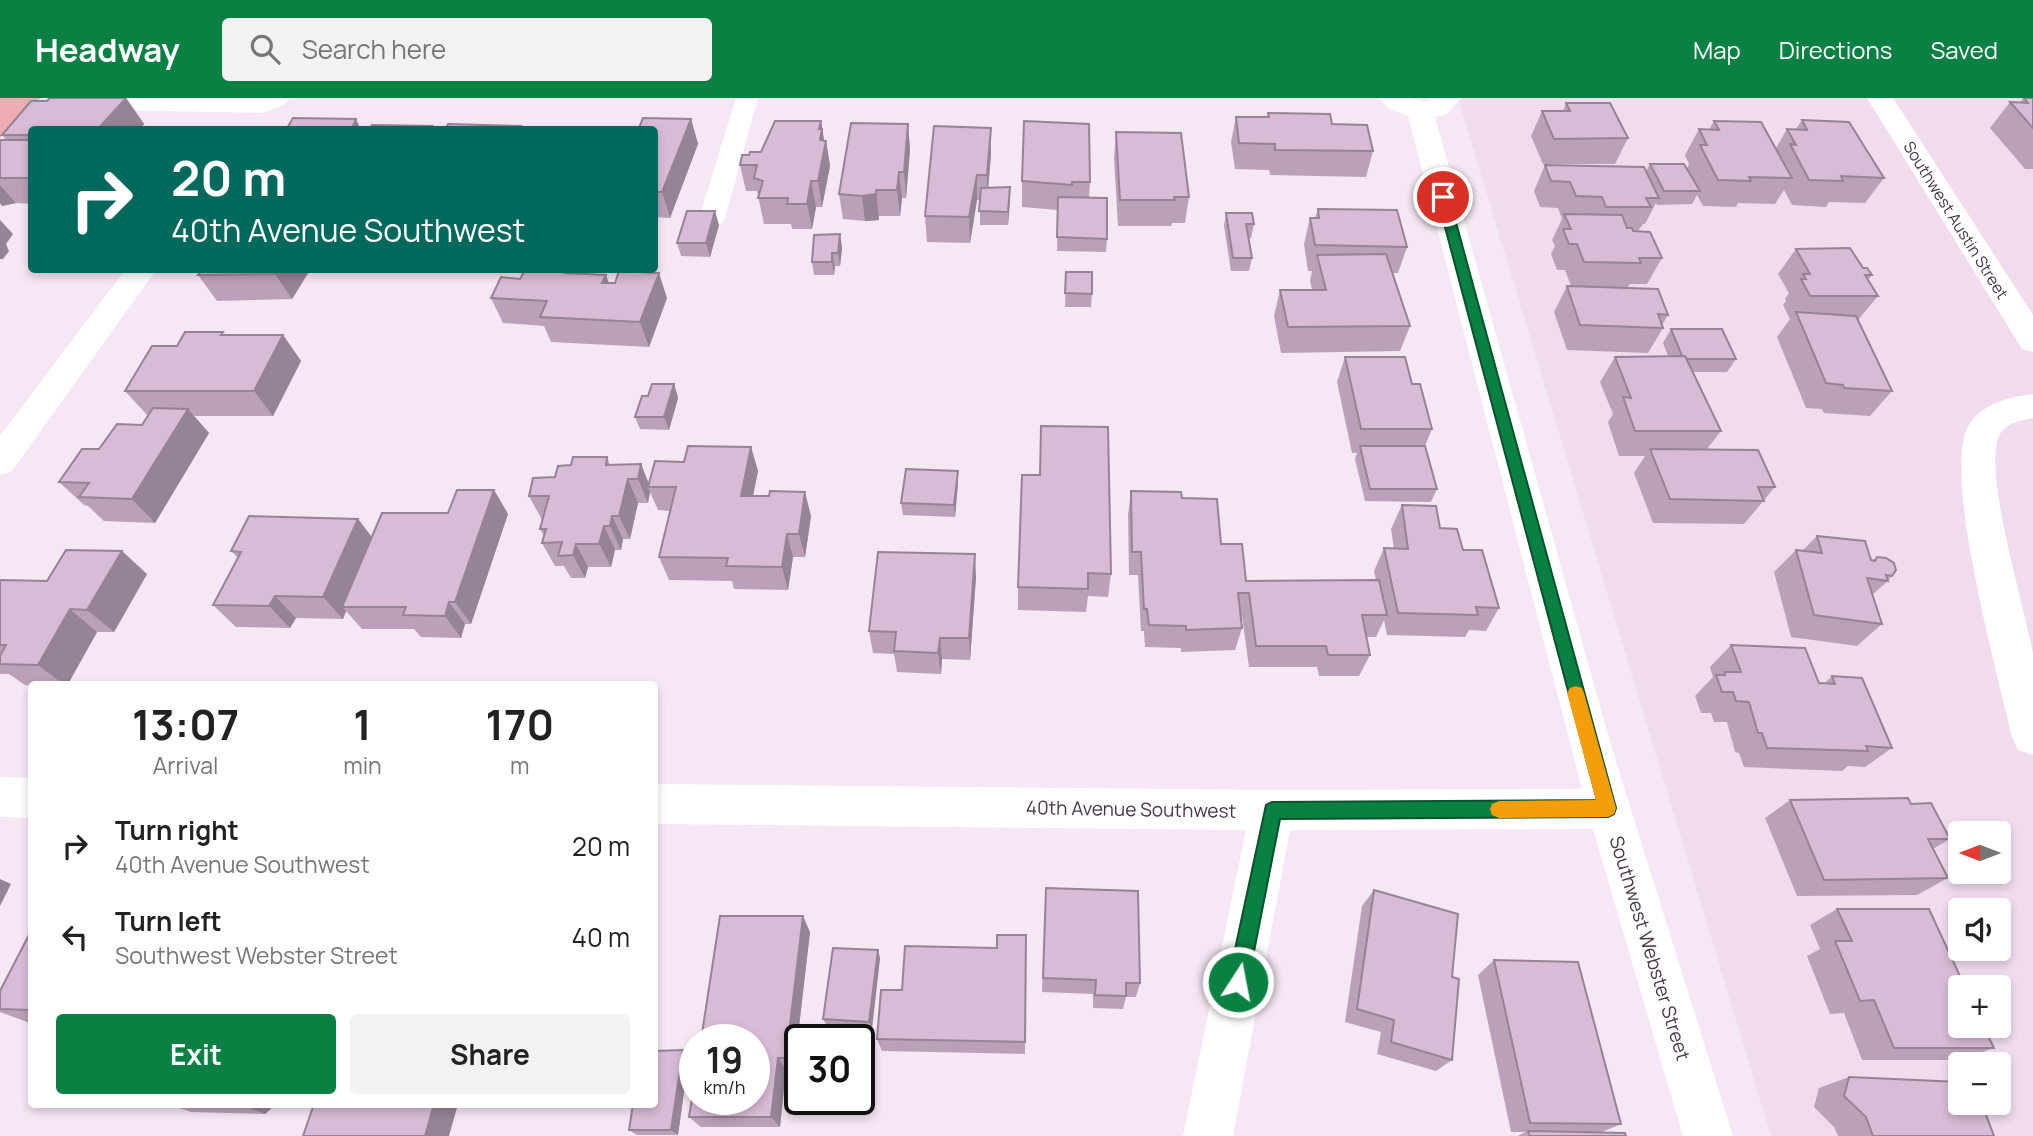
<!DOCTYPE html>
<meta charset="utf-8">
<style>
:root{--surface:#fff;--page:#f2f2f2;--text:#222;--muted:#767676;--accent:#0b8043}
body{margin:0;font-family:Manrope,sans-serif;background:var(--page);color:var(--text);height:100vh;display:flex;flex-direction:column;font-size:26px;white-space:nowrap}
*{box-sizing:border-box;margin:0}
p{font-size:23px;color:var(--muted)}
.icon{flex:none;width:38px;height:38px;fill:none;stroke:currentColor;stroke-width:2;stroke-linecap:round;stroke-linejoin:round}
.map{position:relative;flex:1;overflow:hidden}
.side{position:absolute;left:28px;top:583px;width:630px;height:427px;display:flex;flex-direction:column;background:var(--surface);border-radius:7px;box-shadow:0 4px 10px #0003}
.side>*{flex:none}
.top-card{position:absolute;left:28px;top:28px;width:630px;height:147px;border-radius:7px;box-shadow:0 4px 10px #0003;background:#00695c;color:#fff;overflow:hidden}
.needle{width:46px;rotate:270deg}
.controls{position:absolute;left:1948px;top:723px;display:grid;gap:14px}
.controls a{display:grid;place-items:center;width:63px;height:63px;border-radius:7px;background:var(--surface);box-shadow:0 4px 10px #0003;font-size:35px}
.speed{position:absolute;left:679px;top:926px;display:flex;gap:14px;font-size:35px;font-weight:700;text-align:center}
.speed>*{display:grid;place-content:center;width:91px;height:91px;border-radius:50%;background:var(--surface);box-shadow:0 4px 10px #0003;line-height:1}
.speed small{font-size:18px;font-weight:400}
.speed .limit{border:4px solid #111;border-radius:10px;background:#fff;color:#111}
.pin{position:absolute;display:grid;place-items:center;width:60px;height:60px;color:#fff;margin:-30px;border:4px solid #fff;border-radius:50%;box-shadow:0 2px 7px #0007}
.me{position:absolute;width:77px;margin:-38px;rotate:11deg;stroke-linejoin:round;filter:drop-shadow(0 0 5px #0008)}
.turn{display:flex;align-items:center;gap:24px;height:147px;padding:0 28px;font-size:32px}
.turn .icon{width:91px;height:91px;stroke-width:2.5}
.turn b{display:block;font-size:49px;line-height:60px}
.eta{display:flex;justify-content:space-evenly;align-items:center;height:119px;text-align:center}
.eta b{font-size:42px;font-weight:700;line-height:49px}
.action{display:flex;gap:14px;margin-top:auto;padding:14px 28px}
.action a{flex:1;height:80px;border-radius:7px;background:var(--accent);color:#fff;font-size:28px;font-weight:700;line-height:80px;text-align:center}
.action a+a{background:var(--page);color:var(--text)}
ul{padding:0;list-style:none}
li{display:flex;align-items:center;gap:21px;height:91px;padding:0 28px}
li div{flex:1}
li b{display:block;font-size:26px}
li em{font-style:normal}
header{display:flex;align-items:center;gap:42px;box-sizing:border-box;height:98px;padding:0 35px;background:var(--accent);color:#fff}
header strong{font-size:33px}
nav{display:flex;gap:38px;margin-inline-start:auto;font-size:24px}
.search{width:490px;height:63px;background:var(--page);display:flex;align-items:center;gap:18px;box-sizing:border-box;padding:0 24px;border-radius:7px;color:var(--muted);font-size:26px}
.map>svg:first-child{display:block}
.residential{fill:#f1dcee;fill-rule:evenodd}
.green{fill:#edacb2}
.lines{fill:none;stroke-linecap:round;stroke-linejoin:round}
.lane{fill:#fff;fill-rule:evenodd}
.street{fill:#fff;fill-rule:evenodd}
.wall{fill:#baa1b8}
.shaded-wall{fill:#978396}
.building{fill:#d8bbd6;stroke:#978396;stroke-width:2}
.route{fill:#0b8043;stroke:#07532c;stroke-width:2}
.slow{fill:#f59e0b}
.labels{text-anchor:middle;stroke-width:5;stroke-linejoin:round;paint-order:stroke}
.far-street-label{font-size:16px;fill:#493548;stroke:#fff}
.street-label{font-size:19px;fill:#493548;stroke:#fff}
</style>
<header>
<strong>Headway</strong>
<div class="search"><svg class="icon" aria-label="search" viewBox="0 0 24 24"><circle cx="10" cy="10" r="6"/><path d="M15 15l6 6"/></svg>Search here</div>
<nav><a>Map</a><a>Directions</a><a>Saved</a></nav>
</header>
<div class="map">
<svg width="2033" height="1038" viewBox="0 0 2033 1038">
<rect width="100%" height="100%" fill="#f5e7f3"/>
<path class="residential" d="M1458,0H2033V1038H1771ZM1960,735H1998V774H1960ZM1960,812H1998V850H1960ZM1960,889H1998V928H1960ZM1960,966H1998V1004H1960Z"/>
<path class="green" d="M0,0H41L32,5L0,40Z"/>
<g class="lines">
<path class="lane" d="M736,0H758L725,120L721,126L712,128L703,126L699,120Z"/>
<path class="street" d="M97,0H289L285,6L264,15L108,12L99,10L95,4Z
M1379,0H1409L1425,4L1433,0H1461L1447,16L1435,19L1612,651L1733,1038H1683L1593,731L1290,732L1233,1038H1183L1246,732L654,726V686L1272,692L1582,691L1408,18L1388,10Z
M1867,0H1893L2033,217V254L2022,251Z
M125,172H156L12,373L0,377V338Z
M2033,296V320C2022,322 2006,325 2000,336C1981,370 2026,513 2033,556C2033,588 2033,625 2033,657L2018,652L2012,639C1998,577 1945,386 1966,333C1977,307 2007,299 2033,296Z
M0,679L32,680V720L0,719Z"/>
</g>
<path class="wall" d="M50,0H126L144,26L139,32H32V106L16,105L2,108L0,105V42H6L2,37L31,3H47Z
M2023,0H2033V71H2025L1990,30L2010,4L2020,5Z
M1566,5L1628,40L1615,66H1543L1531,38L1542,13H1563Z
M1268,15L1332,26L1373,53L1366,79L1270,77L1269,72L1235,71L1231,44L1236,19H1267Z
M691,21L698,46L670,120L654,119V32Z
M1802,22L1884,80L1865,105L1829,104L1826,109L1792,107L1784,92L1775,106L1738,105L1736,109L1703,108L1697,97L1692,106L1657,107L1656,105L1645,126H1643L1638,133L1662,160L1647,186H1630L1627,190L1668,217L1662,227L1663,230L1648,255L1567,252L1554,214L1567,188H1571L1565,172H1557L1551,156L1555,148L1552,142L1562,121L1558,110L1540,109L1534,93L1545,67L1646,73L1650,66L1687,71L1689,66L1685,57L1699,31L1709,32L1714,23L1776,50L1787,31H1796Z
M821,23L824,43H826L830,68L822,109H816L812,131H792L791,126H764L757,93H746L740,67L749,57L761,54Z
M908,26L910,52L906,100H902L900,118H879V122L865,123L843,121L839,96Z
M1116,34L1189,99L1185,125H1172L1171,128H1118L1114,60Z
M991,56L988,90L1010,89L1008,127H980V102H977L970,145L927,144L925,118Z
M1022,83L1090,84L1089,100L1107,141L1106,154L1057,153L1058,112L1022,109Z
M1318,111L1407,149L1398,175H1393L1410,228L1400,253L1281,255L1274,218L1280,192H1312L1310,182L1312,173H1308L1304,146L1310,120H1315Z
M1226,115L1254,126L1251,140H1248L1252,160L1249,173H1231L1224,128Z
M719,127L710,159L681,158L677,145Z
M840,136L842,150L840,168H835L834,177H814L812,164Z
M1796,151L1863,170L1872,177L1868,182L1878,198L1858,222L1892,293L1870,318L1824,315L1822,311L1806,310L1777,239L1790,221L1783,207L1786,203L1785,201L1789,195L1778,176Z
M310,172L292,201L217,203L198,177Z
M525,172H573L575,175L606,177L608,185L667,200L649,249L551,244L544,228L503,225L491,200L520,181Z
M1066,174L1092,196L1091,209H1065Z
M1671,231L1736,261L1727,274H1693L1721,333L1707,351L1775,389L1744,426L1653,425L1634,375L1645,358H1619L1608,324L1613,316L1600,284L1615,259L1668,258L1663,245Z
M226,237H283L301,263L273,318H194L209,335L155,425L104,423L88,408L84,407L59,384L99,351L142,327L148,318L125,293L177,248Z
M1345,259L1412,286L1432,331L1425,348L1437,391L1431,404L1365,403L1355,361L1357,355H1352L1337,284Z
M674,286L678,300L669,332L640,331L635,319L648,298Z
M751,349L758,373L753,398L811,418L805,459H793L788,492L734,491L732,483L669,482L659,459L670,413L658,412L650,394L648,405H638L630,441H623L621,452H615L611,469H588L585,480H571L564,468H555L542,445L544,438L540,431L543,422H542L529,398L571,367L607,359L610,367L641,366L649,386L684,364Z
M1040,377L1111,476L1108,499L1088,498L1086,514L1018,512V489Z
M958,385L955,419L903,417L901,405Z
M494,392L508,416L471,526H465L461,540L421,539L414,531H362L346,513L343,521L296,520L290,530L236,529L213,507L238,460L231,453L358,421L372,439L448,415Z
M1131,393L1182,400L1221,446L1246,483L1376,482L1374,473L1384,450L1394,451L1391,431L1402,407L1440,430L1463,452L1499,510L1486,533L1469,532L1465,539L1387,537L1384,522L1376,539H1366L1370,557L1359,578H1319L1317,569H1249L1242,518H1241L1242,530L1235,552L1181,554V550L1145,549L1144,533H1141L1138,477H1129L1128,417Z
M1817,438L1871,462H1873L1877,459L1892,478L1888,482V483L1872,497L1882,526L1857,548L1791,539L1774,474L1796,452H1803Z
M147,476L114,534H97L68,586H32V588L25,587L9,576H0V482L47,483Z
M976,479L970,562L942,561L941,576L897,574L894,556L873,555L869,533Z
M1731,547L1819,585L1824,586L1832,578L1892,650L1865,669L1848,668L1842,673L1744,669L1739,655L1735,654L1727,624H1714L1711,615H1701L1695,598L1713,579L1710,569Z
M1790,702L1911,706L1950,741L1933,751L1948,780L1917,797L1797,798L1765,720Z
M1046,790L1140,885L1136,899H1126L1123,911L1093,910V896L1042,894Z
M1374,792L1452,879V962L1436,973L1377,956L1381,934L1345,924L1362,808Z
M1837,811L1994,950L1959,962H1862L1844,915L1830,916L1807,858L1820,851L1810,827Z
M32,831V924H27L0,914V893Z
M810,834L794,972H786L780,1029H701L689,1019Z
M1026,837L1025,956L882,953L877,941L902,892Z
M880,860L872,930L827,928L823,921Z
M1494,862L1621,1026L1602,1034L1626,1038H1518L1525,1034H1511L1478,877Z
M689,958L678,1037H637L629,1032Z
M1849,979L1994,1038H1838L1834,1029L1814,1009L1819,990Z
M167,1006H274L273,1009L265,1016L191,1014Z
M538,1006H594L593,1008Z"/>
<path class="shaded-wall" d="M126,0L144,26L139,32H97Z
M356,21L361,32H351Z
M691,21L698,46L670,120L662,94Z
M821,23L825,48L826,43L830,68L822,109L818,83L819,31Z
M908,26L910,52L906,100L904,74Z
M991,30V56L987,103V77Z
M899,74L902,100L900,118L897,92Z
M977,77V102L970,145L969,119Z
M811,83L816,109L812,131L807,106Z
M0,87L16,105L2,108L0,105Z
M1010,89V102L1008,127V114Z
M876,92L879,122L865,123L862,98Z
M715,113L719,127L710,159L706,145Z
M0,122L13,136L6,146L9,153L3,161H0Z
M840,136L842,150L840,168L838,155Z
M832,155L835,168L834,177L832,164Z
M278,172H310L292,201L275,176Z
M567,172H573L581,189L565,175Z
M659,175L667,200L649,249L640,224Z
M606,177L615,202L602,185Z
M283,237L301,263L273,318L254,293Z
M674,286L678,300L669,332L664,319Z
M188,311L209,335L155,425L132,401Z
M751,349L758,373L748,422L741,398Z
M641,366L650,389H648L650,394L648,405L638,381Z
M958,373V385L955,419L954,407Z
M628,381L638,405L630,441L619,418Z
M494,392L508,416L471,526L455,504Z
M805,394L811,418L805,459L799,436Z
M612,418L623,441L621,452L610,428Z
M358,421L376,445L342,509L346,513L343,521L323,499Z
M604,428L615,452L611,469L599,446Z
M787,436L793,459L788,492L782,469Z
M576,446L588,469L585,480L573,457Z
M122,453L147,476L114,534L87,512Z
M975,456L976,479L970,562L969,540Z
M275,498L296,520L290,530L269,508Z
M449,504L465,526L461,540L445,518Z
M70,511L97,534L68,586H63L38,567Z
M940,540L942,561L941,576L938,555Z
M0,781L11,786L0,808Z
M803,818L810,834L794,972L786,960Z
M878,852L880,860L872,930L869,924Z
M654,887L657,890L654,905Z
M683,952L689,958L678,1037L671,1032Z
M778,960L786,972L780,1029L771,1019Z
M239,1006H274L273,1009L265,1016Z
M434,1006H458L449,1038H425Z"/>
<path class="building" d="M50,0H126L97,32H32V37H2L31,3H47Z
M2024,0H2033V30L2010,4L2028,5Z
M1566,5H1610L1628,40L1554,41L1542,13H1570Z
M1268,15L1330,16L1332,26L1367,27L1373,53L1275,52V46L1239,45L1236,19H1269Z
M293,20L356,21L351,32H286Z
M643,20L691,21L662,94H654V32H638Z
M1802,22L1849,24L1884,80L1841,78L1843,83L1809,82L1790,46L1796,47L1787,31L1807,32Z
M775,23H821L819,31H822L820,42L826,43L818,83H811L807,106H787L788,100H758L763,83L754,80L757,67H740L742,57H749L750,54H761Z
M1024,23L1089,26L1090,84H1072V87L1022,83Z
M1714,23L1761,24L1792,80L1749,79L1751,83L1718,82L1700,47H1707L1699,31L1719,32Z
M851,25L908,26L904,74H899L897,92H876V96L862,98L839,96Z
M448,26L521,28L519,32H445Z
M372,27L432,28L430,32H369Z
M934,28L991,30L987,77H977L969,119L925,118Z
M1116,34L1181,35L1189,99H1174L1175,102H1120Z
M0,42H32V80H0Z
M1650,66H1684L1700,93H1664Z
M1545,67L1644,69L1659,100H1646L1651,109H1606L1602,99L1576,98L1570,84L1551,83Z
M1010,89L1008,114L979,113L981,90Z
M1058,99L1107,100V141L1057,139Z
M1318,111L1397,112L1407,149L1315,147L1310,120H1319Z
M687,113H715L706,145H677Z
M1226,115H1252L1254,126H1246L1252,160H1233Z
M1564,116L1622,117L1627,130H1632L1633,133L1650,134L1662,160H1639L1641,165L1584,164L1577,146H1569L1563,131H1571Z
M840,136L838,155H832V164H812L814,137Z
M1850,150L1863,170H1867L1872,177H1865L1878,198H1810L1801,181H1806L1803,176H1810L1796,151Z
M1386,156L1410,228L1288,229L1280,192H1326L1317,157Z
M202,172H278L275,176L198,177Z
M525,172H567L565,175L606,177L602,185H615L619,173L659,175L640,224L540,219L547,203L491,200L501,179L520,181Z
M1066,174H1092V196L1065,195Z
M1567,188L1658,191L1668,217L1658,216L1663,230L1580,227Z
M1796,214L1856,218L1892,293L1844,290L1843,287L1826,285Z
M1671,231H1722L1736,261H1687L1685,258H1682Z
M185,234H223L221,237H283L254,293H125L152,248H177Z
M1685,258L1721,333H1635L1623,299L1631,300L1615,259Z
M1345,259H1405L1412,286H1420L1432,331H1361Z
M652,286H674L664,319H635L642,298H648Z
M153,310L188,311L132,401L79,399L89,385L59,384L82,351H99L117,326L142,327Z
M1041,328L1108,329L1111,476L1088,475V491L1018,489L1022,377H1040Z
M688,348L751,349L741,398H769L770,393L805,394L799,436H787L782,469L726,468L728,460L659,459L676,389H648L655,363L684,364Z
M1360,348H1425L1437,391H1370Z
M1650,351L1758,352L1775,389H1758L1764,403L1670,401Z
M573,359H607L606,367L641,366L638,381H628L619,418H612L610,428H604L599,446H576L573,457L558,458L562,444L542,445L546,431H540L549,398H529L533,380L555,379L558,368L571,367Z
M906,371L958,373L954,407L901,405Z
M457,392H494L455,504H449L445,518L403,517L406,509H342L382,415H448Z
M1131,393L1181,394L1182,400L1217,401L1221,446H1242L1246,483L1379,482L1387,517H1362L1370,557H1328L1326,548H1256L1249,495H1238L1242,530L1186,532V528L1149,527L1147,511H1144L1141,454H1132Z
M1402,407L1436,408L1440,430L1457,431L1463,452H1482L1499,510L1476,509L1478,517L1398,515L1384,450L1408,451Z
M249,418L358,421L323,499L275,498L269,508L213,507L241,454L231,453Z
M1817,438L1865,443L1871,462L1875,463L1877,459L1886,460L1894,465L1896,472L1892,478L1886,477L1888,483L1867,480L1882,526L1814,517L1796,452L1822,455Z
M66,452L122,453L87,512L70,511L38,567L0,566V558L6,547H0V482L47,483Z
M878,454L975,456L969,540H940L938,555L894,553L896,534L869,533Z
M1731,547L1805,550L1819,585L1835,586L1832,578L1862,580L1892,650L1866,648L1868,653L1767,650L1762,635H1758L1749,604L1736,603L1733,594H1722L1716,577H1725V574H1741Z
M1908,700L1911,706L1931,705L1950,741H1928L1948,780L1824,782L1790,702Z
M1046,790L1138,793L1140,885H1126V898L1095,897L1096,882L1043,880Z
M1374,792L1458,816L1452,879L1459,881L1452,962L1391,944L1394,922L1357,911Z
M1837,811H1929L1965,889H1960V928H1983L1994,950H1894L1874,902L1860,903L1835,843H1852Z
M720,818H803L786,960H778L771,1019H689L695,982V1001H754V942H701Z
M32,831V912L0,911V893Z
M997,837H1026L1025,944L877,941L881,892H902L905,848L997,850Z
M833,850L878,852L869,924L823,921Z
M1494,862L1578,864L1621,1026L1530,1025Z
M683,952L671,1032H629L633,1006H654V953Z
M1849,979L1960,984V1004H1981L1994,1038H1873L1866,1019L1844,998Z
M314,1006H434L425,1038H303Z
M1528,1033L1625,1035L1626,1038H1530Z"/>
<path class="route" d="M1443,95L1449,99L1616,710L1614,716L1608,719L1280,721L1248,884L1245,891L1238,894L1231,891L1228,884L1266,707L1272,704L1597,702L1437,99Z"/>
<path class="slow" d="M1576,588L1582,590L1584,595L1616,710L1614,716L1608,719L1499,720L1492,717L1490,711L1492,706L1499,703L1596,702L1567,595L1570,590Z"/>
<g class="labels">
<g class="far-street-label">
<text transform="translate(1956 122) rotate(58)" y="6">Southwest Austin Street</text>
</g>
<g class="street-label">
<text transform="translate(1131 711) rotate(1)" y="7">40th Avenue Southwest</text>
<text transform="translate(1650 850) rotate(73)" y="7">Southwest Webster Street</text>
</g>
</g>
</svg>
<div class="controls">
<a><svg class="needle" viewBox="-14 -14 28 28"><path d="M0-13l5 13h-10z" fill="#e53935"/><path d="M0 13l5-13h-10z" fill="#767676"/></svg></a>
<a><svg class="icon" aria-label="sound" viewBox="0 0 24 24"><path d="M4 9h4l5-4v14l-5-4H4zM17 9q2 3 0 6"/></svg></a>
<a>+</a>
<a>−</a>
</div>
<div class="speed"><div>19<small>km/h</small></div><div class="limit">30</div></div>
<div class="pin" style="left:1443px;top:99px;background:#d93025"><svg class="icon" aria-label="arrive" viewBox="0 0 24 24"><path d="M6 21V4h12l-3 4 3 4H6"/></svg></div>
<svg class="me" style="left:1238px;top:884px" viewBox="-20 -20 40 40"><circle r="17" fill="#0b8043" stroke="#fff" stroke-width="3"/><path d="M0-11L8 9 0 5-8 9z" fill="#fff"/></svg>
<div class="top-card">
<div class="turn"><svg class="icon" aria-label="right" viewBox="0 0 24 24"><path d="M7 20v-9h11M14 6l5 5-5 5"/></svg><div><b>20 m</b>40th Avenue Southwest</div></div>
</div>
<section class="side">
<div class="eta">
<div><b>13:07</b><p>Arrival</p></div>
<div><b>1</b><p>min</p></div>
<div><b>170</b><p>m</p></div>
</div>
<ul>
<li><svg class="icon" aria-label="right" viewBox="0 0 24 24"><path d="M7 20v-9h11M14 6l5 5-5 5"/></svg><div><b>Turn right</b><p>40th Avenue Southwest</p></div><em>20 m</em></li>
<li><svg class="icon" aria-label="left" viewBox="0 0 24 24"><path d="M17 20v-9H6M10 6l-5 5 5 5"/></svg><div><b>Turn left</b><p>Southwest Webster Street</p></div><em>40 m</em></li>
</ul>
<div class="action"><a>Exit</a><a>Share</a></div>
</section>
</div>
